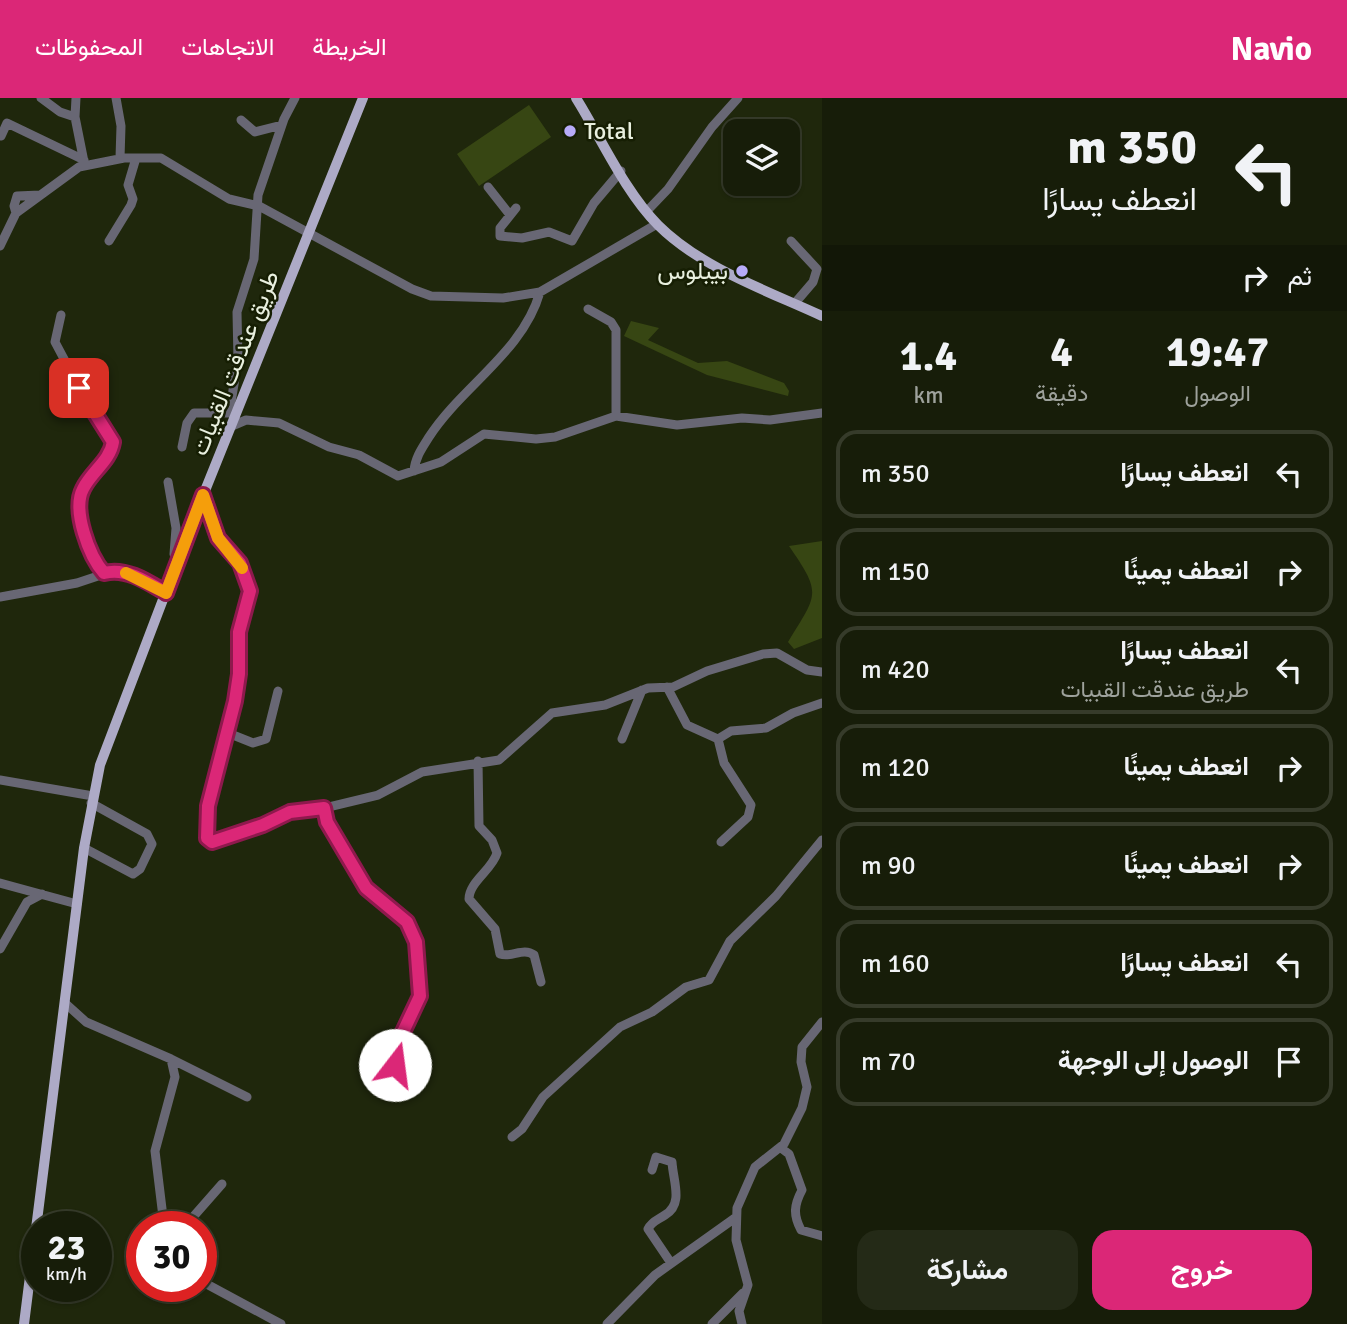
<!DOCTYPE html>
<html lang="ar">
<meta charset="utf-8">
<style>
:root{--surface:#171d09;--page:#242a17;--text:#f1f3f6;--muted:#9ea29c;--line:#363b2a;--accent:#db2777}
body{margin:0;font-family:Signika,Vazirmatn,sans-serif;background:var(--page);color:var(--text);direction:rtl;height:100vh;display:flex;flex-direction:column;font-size:26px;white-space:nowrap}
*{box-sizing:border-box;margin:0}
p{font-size:23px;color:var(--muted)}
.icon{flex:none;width:38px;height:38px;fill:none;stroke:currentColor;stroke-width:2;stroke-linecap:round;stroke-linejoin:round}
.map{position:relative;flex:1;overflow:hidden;direction:ltr}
.sheet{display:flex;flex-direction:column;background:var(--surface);width:525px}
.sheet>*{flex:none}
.top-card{background:#171d09;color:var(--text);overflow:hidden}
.tools{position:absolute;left:723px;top:21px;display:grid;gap:14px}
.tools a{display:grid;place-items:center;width:77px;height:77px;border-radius:14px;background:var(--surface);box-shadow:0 2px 5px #0004,0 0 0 2px var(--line);font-size:35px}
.speed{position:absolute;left:21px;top:1113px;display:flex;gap:14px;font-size:35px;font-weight:700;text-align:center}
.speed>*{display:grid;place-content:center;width:91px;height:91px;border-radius:50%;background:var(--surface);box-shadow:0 2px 5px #0004,0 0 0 2px var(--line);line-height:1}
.speed small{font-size:18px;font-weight:400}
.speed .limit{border:10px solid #d22;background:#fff;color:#111}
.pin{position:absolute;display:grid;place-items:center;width:60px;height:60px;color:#fff;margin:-30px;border-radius:14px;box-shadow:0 4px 10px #0006}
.me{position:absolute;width:77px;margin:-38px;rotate:15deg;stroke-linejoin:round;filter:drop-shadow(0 0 5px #0008)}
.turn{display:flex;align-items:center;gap:24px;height:147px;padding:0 35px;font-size:32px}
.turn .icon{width:91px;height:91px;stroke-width:2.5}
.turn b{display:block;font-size:49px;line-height:60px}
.then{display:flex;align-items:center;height:66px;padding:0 35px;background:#0003;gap:14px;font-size:26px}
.eta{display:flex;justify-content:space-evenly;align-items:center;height:119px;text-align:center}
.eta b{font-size:42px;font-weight:700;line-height:49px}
.action{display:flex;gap:14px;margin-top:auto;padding:14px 35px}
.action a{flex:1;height:80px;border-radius:21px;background:var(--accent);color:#fff;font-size:28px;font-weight:700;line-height:80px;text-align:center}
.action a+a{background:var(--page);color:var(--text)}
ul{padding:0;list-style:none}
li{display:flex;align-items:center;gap:21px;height:88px;margin:0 14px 10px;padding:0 21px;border:4px solid var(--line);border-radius:21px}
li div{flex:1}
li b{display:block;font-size:26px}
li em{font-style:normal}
header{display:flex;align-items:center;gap:42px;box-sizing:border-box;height:98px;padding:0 35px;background:var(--accent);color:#fff}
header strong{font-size:33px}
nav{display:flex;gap:38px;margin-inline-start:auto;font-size:24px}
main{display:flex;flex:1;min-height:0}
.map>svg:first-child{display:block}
.green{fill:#374613}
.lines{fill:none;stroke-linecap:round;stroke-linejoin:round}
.minor{stroke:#686774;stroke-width:9}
.major{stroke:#adaac6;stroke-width:10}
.route-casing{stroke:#8e194d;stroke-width:18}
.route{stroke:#db2777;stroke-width:12}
.slow{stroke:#f59e0b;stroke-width:12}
.poi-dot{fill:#b7abf8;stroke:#161e03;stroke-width:2.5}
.labels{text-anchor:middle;stroke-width:5;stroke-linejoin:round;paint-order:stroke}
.poi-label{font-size:24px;fill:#e9f0df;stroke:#161e03;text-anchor:start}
.street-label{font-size:24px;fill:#e9f0df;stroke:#161e03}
</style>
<header>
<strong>Navio</strong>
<nav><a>الخريطة</a><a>الاتجاهات</a><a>المحفوظات</a></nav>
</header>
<main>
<section class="sheet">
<div class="top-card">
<div class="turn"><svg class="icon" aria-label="left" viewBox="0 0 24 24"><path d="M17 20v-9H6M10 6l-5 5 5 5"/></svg><div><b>350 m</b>انعطف يسارًا</div></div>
<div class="then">ثم<svg class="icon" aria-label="right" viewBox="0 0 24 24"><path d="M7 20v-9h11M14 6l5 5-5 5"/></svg></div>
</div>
<div class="eta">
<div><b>19:47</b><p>الوصول</p></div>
<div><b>4</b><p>دقيقة</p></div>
<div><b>1.4</b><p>km</p></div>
</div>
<ul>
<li><svg class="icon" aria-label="left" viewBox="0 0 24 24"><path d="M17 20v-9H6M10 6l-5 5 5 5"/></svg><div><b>انعطف يسارًا</b></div><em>350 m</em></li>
<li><svg class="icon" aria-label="right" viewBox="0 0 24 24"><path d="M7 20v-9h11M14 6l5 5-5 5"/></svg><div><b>انعطف يمينًا</b></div><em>150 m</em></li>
<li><svg class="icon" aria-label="left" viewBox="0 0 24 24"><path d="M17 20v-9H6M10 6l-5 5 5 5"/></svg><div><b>انعطف يسارًا</b><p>طريق عندقت القبيات</p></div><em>420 m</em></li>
<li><svg class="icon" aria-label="right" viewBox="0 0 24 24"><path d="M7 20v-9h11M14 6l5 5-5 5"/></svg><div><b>انعطف يمينًا</b></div><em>120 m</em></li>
<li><svg class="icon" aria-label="right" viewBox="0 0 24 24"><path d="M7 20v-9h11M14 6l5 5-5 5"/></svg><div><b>انعطف يمينًا</b></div><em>90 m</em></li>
<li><svg class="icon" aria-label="left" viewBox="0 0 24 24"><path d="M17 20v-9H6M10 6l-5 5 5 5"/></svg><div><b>انعطف يسارًا</b></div><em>160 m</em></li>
<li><svg class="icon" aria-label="arrive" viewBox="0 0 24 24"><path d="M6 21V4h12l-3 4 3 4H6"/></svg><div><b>الوصول إلى الوجهة</b></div><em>70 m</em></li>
</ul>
<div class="action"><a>خروج</a><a>مشاركة</a></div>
</section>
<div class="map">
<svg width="822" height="1226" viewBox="0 0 822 1226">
<rect width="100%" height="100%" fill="#1f270c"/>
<path class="green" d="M529,7L551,39L479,88L457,56Z
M631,223L659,230L648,242L698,265L727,263L784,285L789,293L788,298L707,277L624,238Z
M822,443V540L794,551L788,544C818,495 822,496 789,448Z"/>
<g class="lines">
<path class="minor" d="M41,0L60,14L75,19
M76,0L75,19L84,64
M116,0L121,28L120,60
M241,22L255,34L282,27
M1,38L7,25L84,62
M488,89L510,117
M516,110L500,130V138L522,140L549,134L572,143L594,105L621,73
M646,114L668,91L712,29L738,0
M16,115L14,108L17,98L40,97
M109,143L131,107L133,101L128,87L136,60
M791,143L817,171L813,184L795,205
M0,148L16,115L79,69L124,60H161L229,101L259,108L412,191L431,198L503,200L540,194L657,126
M588,211L611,224L616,232V318
M61,217L55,244L87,304L113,344C110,363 91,374 83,391C72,412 89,458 104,475
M235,321L231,304L238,263L237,214L254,161L258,97L284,21L295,0
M232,328L246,322L279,325L329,349L359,357L398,378L441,364L484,336L536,341L555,339L616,318L677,327L742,320L770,322L822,315
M182,349L187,325L194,315H232
M414,373C415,360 422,350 429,339C462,288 523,254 540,194
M168,384L176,430L174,456L178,464
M203,397L218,440L240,465L250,493L239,534V576L235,603L208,708L207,739L210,743L263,727L290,714L324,710L378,697L422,674L499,662L552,615L605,607L648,590L673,589L707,573L763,556L777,555L807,572L822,574
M0,499L77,485L113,473L135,478L166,495
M667,589L687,627L718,641L724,665L751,707L748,719L721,744
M228,635L253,645L266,641L278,593
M622,641L642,592
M718,641L731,633L766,630L793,615L822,605
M478,663L479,728L492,742L497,755C492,772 469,784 469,801L495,831L500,856C512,860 523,849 534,857L541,884
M0,682L93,698
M324,710L327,724L366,790L406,824L416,844L420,897L395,951V966L389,982
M84,750L133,776L140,771L152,746L147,736L91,705
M0,785L77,806
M0,851L27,804L42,796
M65,905L86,924L171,961L175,979L155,1053L163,1119
M171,961L247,999
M512,1039L522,1031L543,999L620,929L652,914L686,889L709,882L730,843L776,798L822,742
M781,1050L789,1056L802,1092C794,1107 793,1117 801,1132L822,1138
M652,1072L656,1059L672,1064C673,1083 684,1106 665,1117C658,1122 652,1123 648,1131L671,1165
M156,1129L159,1122L165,1119L186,1127L222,1086
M201,1183L281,1226
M607,1226L655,1177L735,1120
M712,1226L743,1195
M742,1226L739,1213L748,1187L736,1142L737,1110L755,1069L784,1046L802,1010L807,989L801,964L802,949L822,924"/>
<path class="major" d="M576,0C601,40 625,94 658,127C701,170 768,193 822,218
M24,1226L84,750L100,667L194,420L363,0"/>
</g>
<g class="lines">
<defs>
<path id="route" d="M79,290L113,344C110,363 91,374 83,391C72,412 89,458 104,475C126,469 148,484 166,495L203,397L218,440L240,465L250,493L239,534V576L235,603L208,708L207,740L212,744L263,727L290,714L324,710L327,724L366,790L407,824L416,844L420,898L395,951V967"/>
</defs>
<use href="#route" class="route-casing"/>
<use href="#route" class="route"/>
<path class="slow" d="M126,475L166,495L203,397L218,440L242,470"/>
</g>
<g class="poi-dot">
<circle cx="570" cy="33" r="7"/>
<circle cx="742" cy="173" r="7"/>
</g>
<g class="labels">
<g class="poi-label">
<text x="584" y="41">Total</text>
<text x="728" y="181" text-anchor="end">بيبلوس</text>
</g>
<g class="street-label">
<text transform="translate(235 265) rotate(-68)" y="8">طريق عندقت القبيات</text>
</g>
</g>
</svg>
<div class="tools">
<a><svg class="icon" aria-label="layers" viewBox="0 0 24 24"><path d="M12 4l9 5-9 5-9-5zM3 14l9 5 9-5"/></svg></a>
</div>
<div class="speed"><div>23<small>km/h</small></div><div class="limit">30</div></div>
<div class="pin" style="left:79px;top:290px;background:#d93025"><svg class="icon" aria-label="arrive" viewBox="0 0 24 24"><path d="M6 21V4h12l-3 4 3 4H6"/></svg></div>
<svg class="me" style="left:395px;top:967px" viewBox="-20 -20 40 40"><circle r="19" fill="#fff"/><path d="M0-13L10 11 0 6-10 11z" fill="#db2777"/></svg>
</div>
</main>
